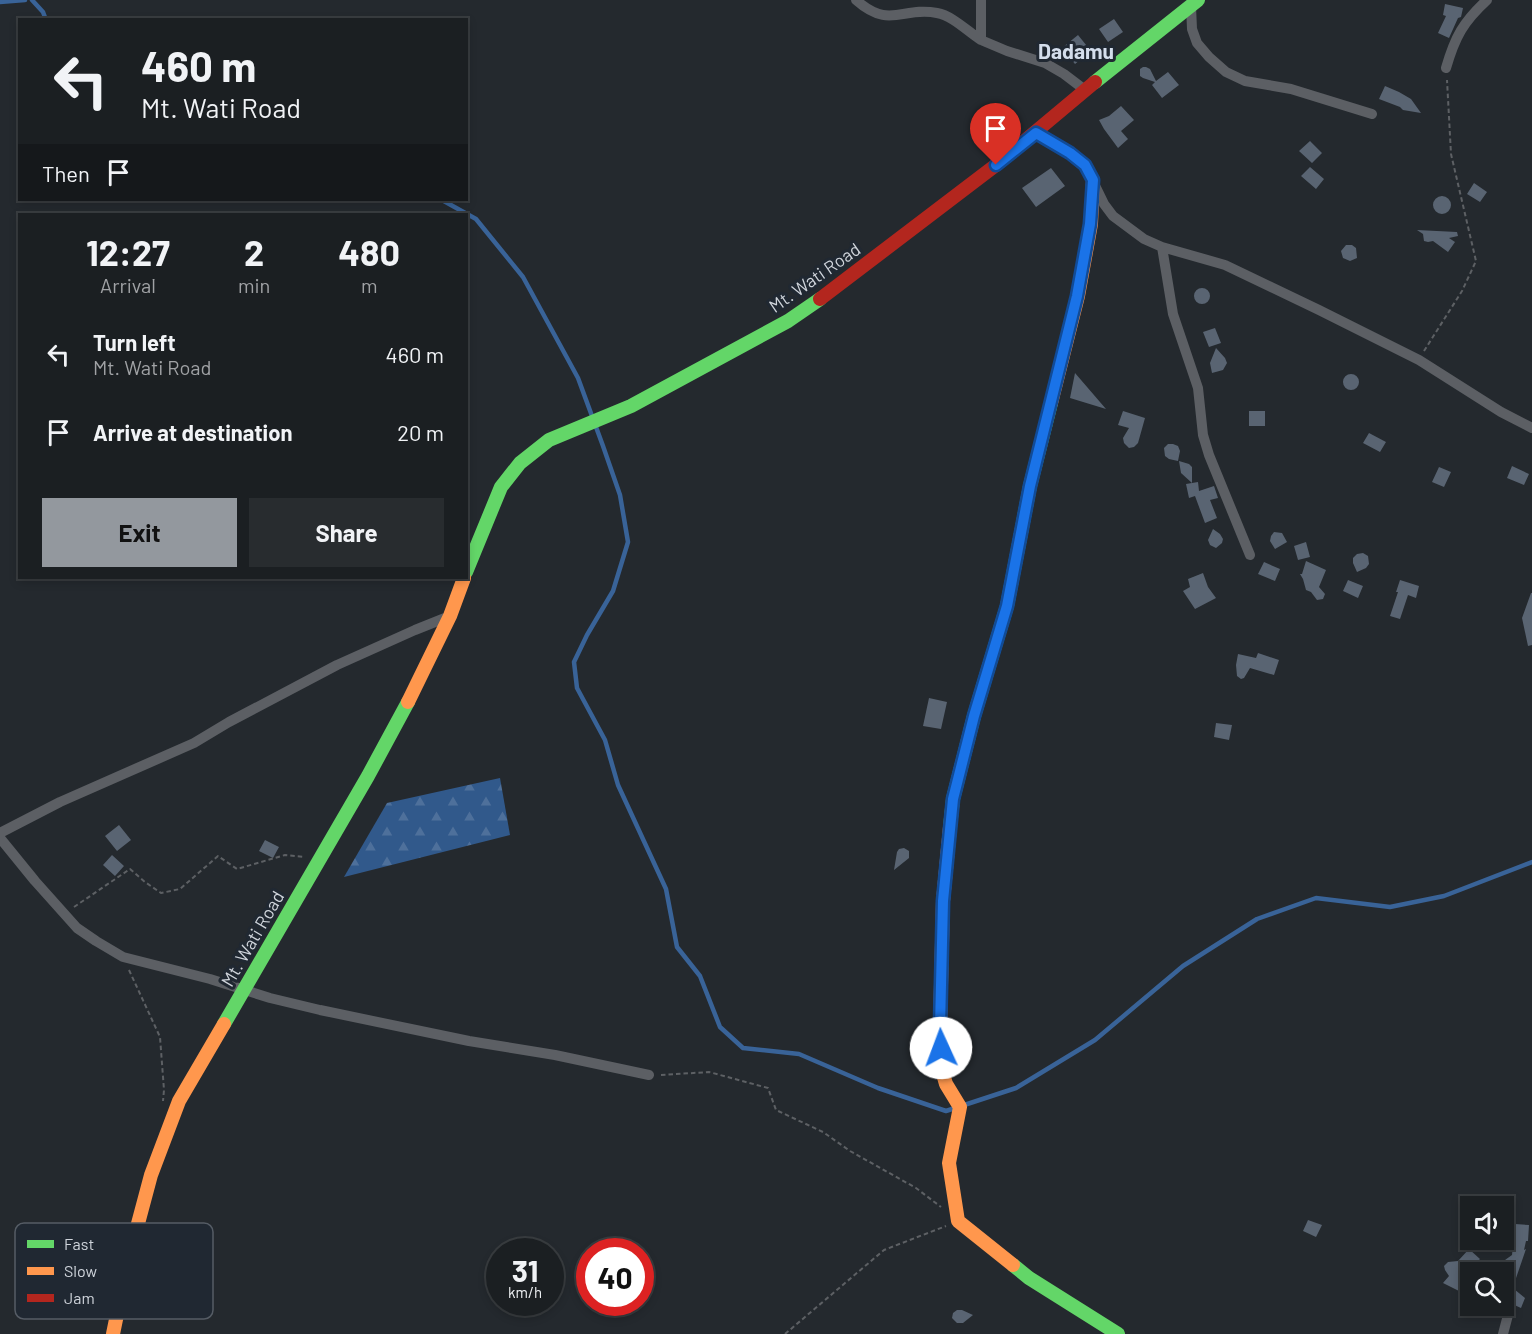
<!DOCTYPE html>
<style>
:root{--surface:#1b1f22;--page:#282c2f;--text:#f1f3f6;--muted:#a0a2a5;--line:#393d40;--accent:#93989e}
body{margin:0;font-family:Barlow,sans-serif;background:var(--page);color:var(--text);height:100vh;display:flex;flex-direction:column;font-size:22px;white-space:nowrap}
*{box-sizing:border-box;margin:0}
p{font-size:20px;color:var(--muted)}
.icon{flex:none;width:33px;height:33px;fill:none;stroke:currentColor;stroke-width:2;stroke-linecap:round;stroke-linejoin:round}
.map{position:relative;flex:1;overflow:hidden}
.sheet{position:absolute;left:18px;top:213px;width:450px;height:366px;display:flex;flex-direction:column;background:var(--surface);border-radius:0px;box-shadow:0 3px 9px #0003,0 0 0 2px var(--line)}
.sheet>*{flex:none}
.banner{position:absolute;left:18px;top:18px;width:450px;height:183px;border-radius:0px;box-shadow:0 3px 9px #0003,0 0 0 2px var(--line);background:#1b1f22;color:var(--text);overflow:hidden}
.fabs{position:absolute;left:1460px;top:1196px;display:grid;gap:12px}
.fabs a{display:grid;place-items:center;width:54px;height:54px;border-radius:0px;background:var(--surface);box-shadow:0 3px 9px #0003,0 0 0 2px var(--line);font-size:30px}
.speed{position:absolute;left:486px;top:1238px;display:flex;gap:12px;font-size:30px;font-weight:700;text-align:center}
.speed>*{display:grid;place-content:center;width:78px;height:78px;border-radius:50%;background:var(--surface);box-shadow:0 3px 9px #0003,0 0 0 2px var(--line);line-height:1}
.speed small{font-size:15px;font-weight:400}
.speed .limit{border:9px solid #d22;background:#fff;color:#111}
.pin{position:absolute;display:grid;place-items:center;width:51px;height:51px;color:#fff;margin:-62px -26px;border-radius:50% 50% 50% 0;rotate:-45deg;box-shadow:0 0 6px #0007}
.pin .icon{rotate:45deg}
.me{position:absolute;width:66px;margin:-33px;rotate:358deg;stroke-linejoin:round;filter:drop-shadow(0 0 4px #0008)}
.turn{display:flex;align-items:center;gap:21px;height:126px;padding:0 24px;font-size:27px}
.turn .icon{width:78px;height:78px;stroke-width:2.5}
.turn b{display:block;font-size:42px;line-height:51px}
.then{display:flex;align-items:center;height:57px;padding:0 24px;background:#0003;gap:12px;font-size:22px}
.eta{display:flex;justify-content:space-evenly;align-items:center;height:102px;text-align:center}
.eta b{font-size:36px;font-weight:700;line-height:42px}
.cta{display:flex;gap:12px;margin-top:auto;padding:12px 24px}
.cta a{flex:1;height:69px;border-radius:0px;background:var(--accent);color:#111;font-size:24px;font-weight:700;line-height:69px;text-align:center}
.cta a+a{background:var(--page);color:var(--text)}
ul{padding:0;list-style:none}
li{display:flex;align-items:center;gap:18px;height:78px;padding:0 24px}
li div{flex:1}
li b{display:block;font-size:22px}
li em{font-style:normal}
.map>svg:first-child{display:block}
.forest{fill:url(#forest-firs)}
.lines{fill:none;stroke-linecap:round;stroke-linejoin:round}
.stream{stroke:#396398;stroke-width:4.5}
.building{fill:#596472}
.path{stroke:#5d6064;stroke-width:2;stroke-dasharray:4.5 3;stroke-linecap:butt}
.street{stroke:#5c5f64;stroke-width:10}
.fast{stroke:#63d668;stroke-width:14}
.slow{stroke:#ff974d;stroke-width:14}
.jam{stroke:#b3261e;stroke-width:14}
.route-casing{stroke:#114b97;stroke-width:15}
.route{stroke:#1a73e8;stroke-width:10}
.labels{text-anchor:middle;stroke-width:6;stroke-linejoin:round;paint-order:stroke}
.street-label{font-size:18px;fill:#cfd4db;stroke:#202832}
.quarter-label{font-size:21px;font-weight:bold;fill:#d4deec;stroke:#202832}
.key{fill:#202832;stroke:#555c65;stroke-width:1.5}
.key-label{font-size:16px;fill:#cfd4db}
</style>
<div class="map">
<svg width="1532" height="1334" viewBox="0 0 1532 1334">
<defs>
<pattern id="forest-firs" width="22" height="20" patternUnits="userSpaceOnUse" patternTransform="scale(1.5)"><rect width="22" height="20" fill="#31598b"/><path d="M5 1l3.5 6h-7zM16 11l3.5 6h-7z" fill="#4e709b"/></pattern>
</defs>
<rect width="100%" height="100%" fill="#24292e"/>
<path class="forest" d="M500,778L510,835L344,877L387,803Z"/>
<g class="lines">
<path class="stream" d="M32,0L43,12L46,20
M0,2L25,0
M442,200L476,219L523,277L578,378L603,446L620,495L628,542L613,591L587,635L574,662L577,688L605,740L618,785L666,889L677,947L700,976L720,1027L743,1048L799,1054L878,1088L946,1111L1016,1088L1095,1040L1183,966L1257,919L1316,898L1390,907L1444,896L1532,862"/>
</g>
<path class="building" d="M1445,4L1463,8L1461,17L1458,18L1449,38L1438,33L1446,16L1443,15Z
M1114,19L1123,32L1108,42L1099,29Z
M1078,35L1091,51L1075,64L1062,48Z
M1143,67H1146L1150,69L1156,81L1168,72L1179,85L1162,98L1152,85L1155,82L1143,78L1140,76V69Z
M1385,86L1399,92L1411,99L1421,113L1403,110L1400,107L1379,99Z
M1121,106L1134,120L1121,131L1128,139L1118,148L1104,129L1099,120L1109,116Z
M1310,141L1322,153L1312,163L1299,151Z
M1310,167L1324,179L1316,189L1301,176Z
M1051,168L1065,186L1036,207L1022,188Z
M1474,183L1487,192L1480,202L1467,194Z
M1433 205a9 9 0 1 1 18 0a9 9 0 1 1-18 0Z
M1417,230L1457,232L1458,236L1449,238L1455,242L1448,252L1433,241L1428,242L1424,241L1423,234Z
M1346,245H1352L1356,248L1357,258L1350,261L1343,258L1341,251Z
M1194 296a8 8 0 1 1 16 0a8 8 0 1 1-16 0Z
M1215,328L1221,343L1209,347L1203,332Z
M1216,348L1225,358L1227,363L1223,370L1212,373L1210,363Z
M1075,373L1106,409L1070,398Z
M1343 382a8 8 0 1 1 16 0a8 8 0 1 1-16 0Z
M1123,411L1145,418L1138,443L1134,447L1129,448L1124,443L1123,438L1129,428L1118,425Z
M1249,411H1265V426H1249Z
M1369,433L1386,442L1380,452L1363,443Z
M1168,444H1173L1178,446L1180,451L1178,461L1169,459L1165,456L1164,448Z
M1179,461L1189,464L1192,467V483L1198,482L1199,491L1214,486L1218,498L1210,500L1217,518L1205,523L1195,496L1189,498L1186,484L1192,483L1181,473Z
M1512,466L1529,474L1524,485L1507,478Z
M1439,467L1451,472L1444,487L1432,482Z
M1213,529L1220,534L1223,539L1222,543L1216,548L1210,545L1208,540Z
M1274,532L1282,533L1287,542L1275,549L1270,541L1271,536Z
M1306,542L1310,557L1298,560L1294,546Z
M1363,553L1368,556L1369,564L1366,568L1357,572L1353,563V558L1357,554Z
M1306,561L1326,570L1319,587L1325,594L1323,599L1317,600L1311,592L1306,590L1303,579L1300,574H1302Z
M1264,562L1280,569L1275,581L1258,574Z
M1203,573L1208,587L1216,598L1195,609L1183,591L1190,587L1188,579Z
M1348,580L1363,586L1358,598L1343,591Z
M1400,580L1419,586L1416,598L1408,595L1400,619L1390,616L1398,592H1396Z
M1531,593H1532V645L1528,646L1522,618Z
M1258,653L1279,660L1274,675L1250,668L1244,678L1241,679L1237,676L1236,665L1238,654L1256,658Z
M929,698L947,702L941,729L923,726Z
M1216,723L1232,725L1229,740L1214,737Z
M119,825L131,840L117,851L105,836Z
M265,840L279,847L273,858L259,851Z
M904,848L909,851V858L894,870L897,852L899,849Z
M112,855L124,866L115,876L103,865Z
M1308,1220L1322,1225L1316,1237L1303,1231Z
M1515,1224L1529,1225L1528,1241H1526L1524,1250L1526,1249L1514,1284L1510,1283L1511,1273L1503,1275L1505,1260L1512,1255Z
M1469,1249L1480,1259L1463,1276L1468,1281L1463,1293L1443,1283L1449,1276L1445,1270L1444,1266L1448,1262L1458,1261Z
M1503,1280L1525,1298L1521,1308L1503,1300Z
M957,1310H962L973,1315L963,1323H957L952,1318L953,1313Z"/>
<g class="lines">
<path class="path" d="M1424,351L1462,291L1476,261L1451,154L1447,80
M74,907L130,869L145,882L161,893L180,889L218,856L237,869L285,855L305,857
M129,970L160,1037L164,1090L163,1101
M661,1075L709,1072L768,1088L776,1110L823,1132L850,1151L916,1188L941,1207
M785,1334L884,1250L946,1226"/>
<path class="street" d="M856,0C890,30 902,6 937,13C953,16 967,31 981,40
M981,0V40L1007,51L1045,63L1064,74L1085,90
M1191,6L1192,29L1197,43L1209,57L1226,72L1245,81L1291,89L1372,114
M1446,68C1455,37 1463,22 1487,0
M1036,133L1070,153L1085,165L1104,204L1113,216L1144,239L1162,247L1225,265L1319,310L1419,360L1501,412L1532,428
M1162,247L1173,314L1198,388L1203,435L1209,455L1250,555
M0,833L60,802L194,743L229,722L337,665L415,630L450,616
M0,838L35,881L77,928L96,941L123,957L210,979L270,998L320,1010L469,1041L555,1055L649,1075
M1503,1334L1508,1315"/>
<path class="fast" d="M1095,82L1198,0
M466,572L501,487L520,463L549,440L631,406L788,321L820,299
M950,827L953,799L974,716L1007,606L1030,486L1051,403
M224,1024L368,776L408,702
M1013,1265L1029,1278L1118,1334"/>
<path class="slow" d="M1051,403L1078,296L1091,224L1093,180
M408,702L450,616L464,578
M950,827L943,901L940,1027L941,1067L946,1084L960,1107L949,1163L958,1221L1013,1265
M113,1334L128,1261L151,1175L179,1101L224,1024"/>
<path class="jam" d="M820,299L996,165L1095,82"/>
</g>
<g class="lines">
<defs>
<path id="route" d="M941,1048L940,1027L943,901L953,799L974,716L1007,606L1030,486L1077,296L1090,224L1093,180L1085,165L1070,153L1036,133L996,165"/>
</defs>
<use href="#route" class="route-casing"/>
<use href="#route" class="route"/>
</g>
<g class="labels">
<g class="street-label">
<text transform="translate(815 278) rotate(-35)" y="6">Mt. Wati Road</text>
<text transform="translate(253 939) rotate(-60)" y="6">Mt. Wati Road</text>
</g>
<g class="quarter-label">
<text x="1076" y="59">Dadamu</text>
</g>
</g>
<rect x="15" y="1223" width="198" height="96" rx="9" class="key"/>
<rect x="27" y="1240" width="27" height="8" fill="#63d668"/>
<rect x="27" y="1267" width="27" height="8" fill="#ff974d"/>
<rect x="27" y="1294" width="27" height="8" fill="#b3261e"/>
<g class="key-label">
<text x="64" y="1250">Fast</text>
<text x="64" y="1277">Slow</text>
<text x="64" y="1304">Jam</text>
</g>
</svg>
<div class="fabs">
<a><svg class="icon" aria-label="sound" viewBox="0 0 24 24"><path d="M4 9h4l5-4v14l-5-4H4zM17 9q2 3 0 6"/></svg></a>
<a><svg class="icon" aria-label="search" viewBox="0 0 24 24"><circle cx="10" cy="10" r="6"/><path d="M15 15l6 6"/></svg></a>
</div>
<div class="speed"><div>31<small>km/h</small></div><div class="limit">40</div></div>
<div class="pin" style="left:996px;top:165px;background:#d93025"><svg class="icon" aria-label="arrive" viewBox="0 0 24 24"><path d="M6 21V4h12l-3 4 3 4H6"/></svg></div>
<svg class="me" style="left:941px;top:1048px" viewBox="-20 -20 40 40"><circle r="19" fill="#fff"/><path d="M0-13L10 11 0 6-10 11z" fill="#1a73e8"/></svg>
<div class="banner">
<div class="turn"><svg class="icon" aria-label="left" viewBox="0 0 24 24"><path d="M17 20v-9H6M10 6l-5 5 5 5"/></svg><div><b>460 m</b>Mt. Wati Road</div></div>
<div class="then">Then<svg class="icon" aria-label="arrive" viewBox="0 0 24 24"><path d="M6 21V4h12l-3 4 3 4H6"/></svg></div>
</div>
<section class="sheet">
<div class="eta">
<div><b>12:27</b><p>Arrival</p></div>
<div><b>2</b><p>min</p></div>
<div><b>480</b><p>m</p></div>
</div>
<ul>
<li><svg class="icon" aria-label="left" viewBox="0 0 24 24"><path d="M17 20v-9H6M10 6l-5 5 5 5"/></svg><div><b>Turn left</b><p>Mt. Wati Road</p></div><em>460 m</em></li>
<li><svg class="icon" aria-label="arrive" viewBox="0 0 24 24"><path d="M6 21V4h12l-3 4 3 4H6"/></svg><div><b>Arrive at destination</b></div><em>20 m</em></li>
</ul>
<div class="cta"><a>Exit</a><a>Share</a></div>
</section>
</div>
